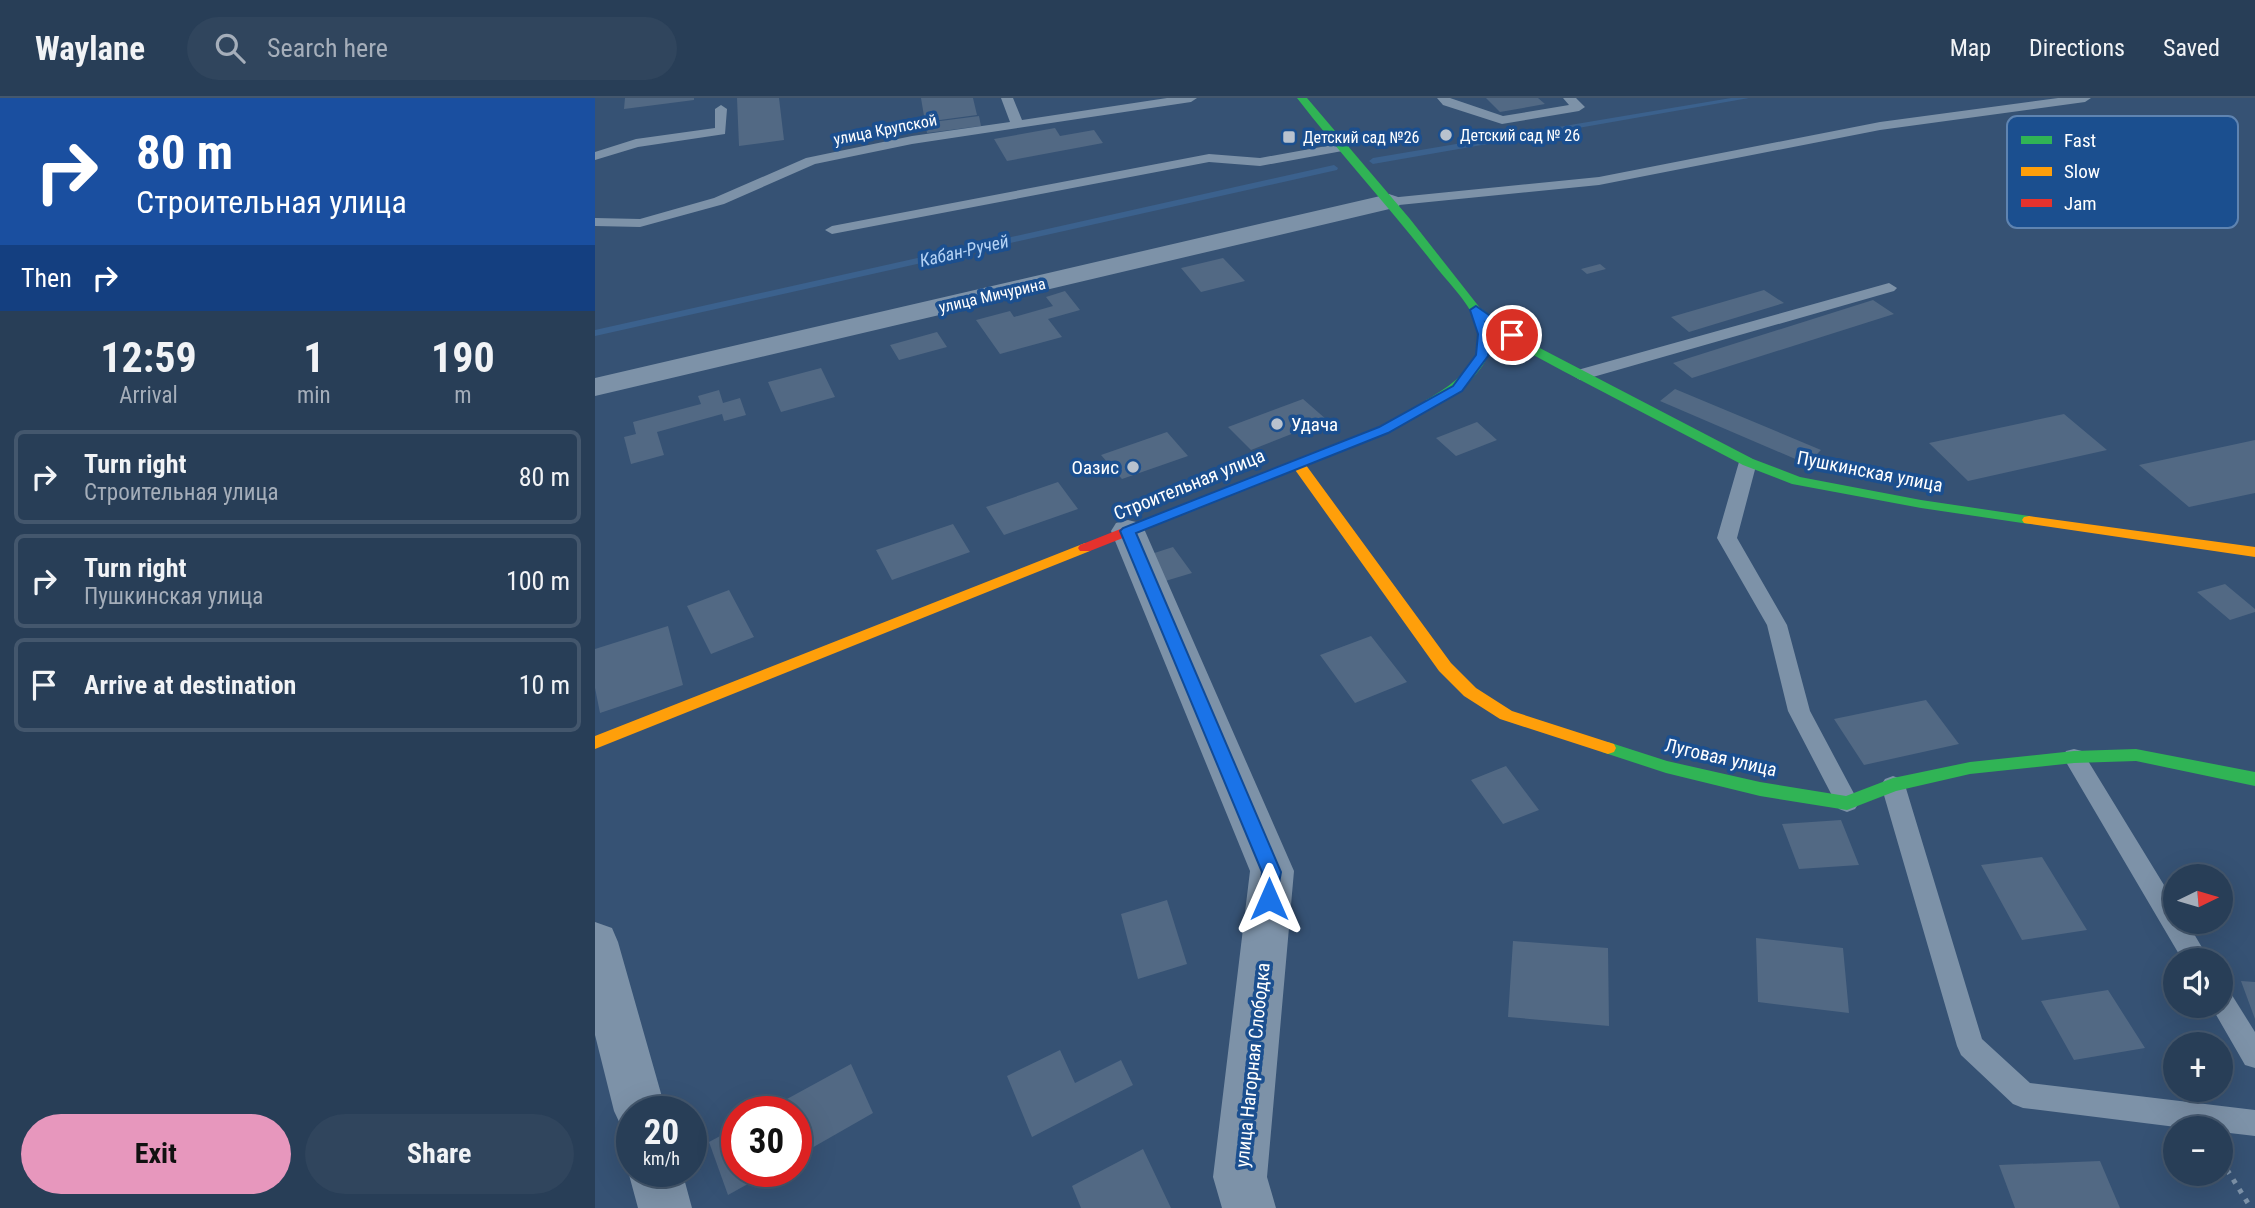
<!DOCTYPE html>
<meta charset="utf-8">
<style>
:root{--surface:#283e57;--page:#30455d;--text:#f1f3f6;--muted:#a5aeba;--line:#44576d;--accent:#e797bd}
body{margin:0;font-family:"Roboto Condensed",sans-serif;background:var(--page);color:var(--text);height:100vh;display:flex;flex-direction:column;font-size:26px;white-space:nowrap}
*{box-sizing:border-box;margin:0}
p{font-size:23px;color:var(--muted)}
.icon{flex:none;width:38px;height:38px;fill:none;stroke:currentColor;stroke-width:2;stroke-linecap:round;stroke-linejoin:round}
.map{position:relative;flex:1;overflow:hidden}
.side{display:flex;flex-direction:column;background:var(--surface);width:595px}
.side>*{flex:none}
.hud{background:#1a4fa0;color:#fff;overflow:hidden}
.needle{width:46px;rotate:85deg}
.buttons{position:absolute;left:1568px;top:766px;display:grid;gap:14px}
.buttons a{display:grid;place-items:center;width:70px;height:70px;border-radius:50%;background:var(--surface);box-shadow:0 7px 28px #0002,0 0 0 2px var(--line);font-size:35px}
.speed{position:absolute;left:21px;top:998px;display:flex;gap:14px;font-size:35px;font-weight:700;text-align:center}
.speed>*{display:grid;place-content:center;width:91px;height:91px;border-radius:50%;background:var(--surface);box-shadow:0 7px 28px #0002,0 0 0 2px var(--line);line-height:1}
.speed small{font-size:18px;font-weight:400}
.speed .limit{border:10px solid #d22;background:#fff;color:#111}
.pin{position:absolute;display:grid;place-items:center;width:60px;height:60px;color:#fff;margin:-30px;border:4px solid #fff;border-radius:50%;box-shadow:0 2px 7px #0007}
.me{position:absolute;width:77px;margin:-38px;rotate:0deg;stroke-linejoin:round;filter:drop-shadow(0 0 5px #0008)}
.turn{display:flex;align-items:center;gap:24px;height:147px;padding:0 21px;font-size:32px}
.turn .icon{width:91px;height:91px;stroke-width:2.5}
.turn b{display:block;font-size:49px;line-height:60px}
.then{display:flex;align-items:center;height:66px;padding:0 21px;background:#0003;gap:14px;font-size:26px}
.eta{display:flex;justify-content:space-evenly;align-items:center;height:119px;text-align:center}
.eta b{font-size:42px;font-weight:700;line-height:49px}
.action{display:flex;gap:14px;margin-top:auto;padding:14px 21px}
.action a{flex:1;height:80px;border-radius:42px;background:var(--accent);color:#111;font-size:28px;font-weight:700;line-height:80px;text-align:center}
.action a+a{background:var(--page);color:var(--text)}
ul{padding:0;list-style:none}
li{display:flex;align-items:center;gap:21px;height:94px;margin:0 14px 10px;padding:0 7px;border:4px solid var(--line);border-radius:10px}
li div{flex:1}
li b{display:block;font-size:26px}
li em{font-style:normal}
header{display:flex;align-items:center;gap:42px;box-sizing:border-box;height:98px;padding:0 35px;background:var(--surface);border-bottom:2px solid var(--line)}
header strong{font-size:33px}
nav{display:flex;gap:38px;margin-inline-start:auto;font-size:24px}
.search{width:490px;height:63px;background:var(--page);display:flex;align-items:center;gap:18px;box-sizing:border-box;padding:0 24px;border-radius:38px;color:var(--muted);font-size:26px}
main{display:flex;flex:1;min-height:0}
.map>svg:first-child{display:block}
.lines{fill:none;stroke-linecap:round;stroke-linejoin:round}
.stream{fill:#3b618d;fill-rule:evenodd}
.building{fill:#526984}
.path{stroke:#7d92a8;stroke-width:5;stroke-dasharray:4.5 7;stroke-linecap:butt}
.lane{fill:#7d92a8;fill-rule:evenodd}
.street{fill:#7d92a8;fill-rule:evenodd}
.fast{fill:#30b455;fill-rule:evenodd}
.slow{fill:#ff9f0a;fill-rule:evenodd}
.jam{fill:#e5322d;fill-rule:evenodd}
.route{fill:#1a73e8;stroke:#114b97;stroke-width:2}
.poi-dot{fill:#b9c2ce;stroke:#1b4f8f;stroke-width:2.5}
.labels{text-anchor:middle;stroke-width:7;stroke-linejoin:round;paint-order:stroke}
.far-street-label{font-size:16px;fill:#fff;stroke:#1b4f8f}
.far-poi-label{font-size:16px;fill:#fff;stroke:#1b4f8f;text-anchor:start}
.far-water-label{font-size:18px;font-style:italic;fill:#b5d3f5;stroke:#1b4f8f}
.poi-label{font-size:19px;fill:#fff;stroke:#1b4f8f;text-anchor:start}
.street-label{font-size:19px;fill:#fff;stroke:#1b4f8f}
.key{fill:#1b4f8f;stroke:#5f84b1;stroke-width:2}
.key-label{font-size:19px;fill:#fff}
</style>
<header>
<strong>Waylane</strong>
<div class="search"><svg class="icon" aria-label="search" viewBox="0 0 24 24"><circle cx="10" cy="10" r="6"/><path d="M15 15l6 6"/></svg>Search here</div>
<nav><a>Map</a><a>Directions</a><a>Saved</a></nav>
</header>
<main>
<section class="side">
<div class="hud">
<div class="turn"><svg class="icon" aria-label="right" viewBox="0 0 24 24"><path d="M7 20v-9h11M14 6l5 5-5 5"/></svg><div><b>80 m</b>Строительная улица</div></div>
<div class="then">Then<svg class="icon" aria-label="right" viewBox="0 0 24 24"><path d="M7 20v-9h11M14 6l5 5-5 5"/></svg></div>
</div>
<div class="eta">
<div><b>12:59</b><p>Arrival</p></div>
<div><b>1</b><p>min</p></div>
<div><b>190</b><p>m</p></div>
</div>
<ul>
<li><svg class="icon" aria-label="right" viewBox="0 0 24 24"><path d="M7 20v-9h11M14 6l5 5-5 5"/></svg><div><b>Turn right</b><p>Строительная улица</p></div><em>80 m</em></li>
<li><svg class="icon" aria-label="right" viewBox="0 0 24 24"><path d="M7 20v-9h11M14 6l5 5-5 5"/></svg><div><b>Turn right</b><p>Пушкинская улица</p></div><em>100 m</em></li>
<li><svg class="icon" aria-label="arrive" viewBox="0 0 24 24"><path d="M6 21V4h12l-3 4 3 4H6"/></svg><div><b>Arrive at destination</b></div><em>10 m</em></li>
</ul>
<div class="action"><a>Exit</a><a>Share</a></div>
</section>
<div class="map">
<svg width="1660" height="1110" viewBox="0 0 1660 1110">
<rect width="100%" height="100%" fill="#365274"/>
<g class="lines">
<path class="stream" d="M1136,0H1154L778,66L774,63L778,60Z
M739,67L743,70L742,72L0,238V232Z"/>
</g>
<path class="building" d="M30,0H99V2L29,11Z
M142,0H184L189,42L144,48Z
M326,0H378L382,17L330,24Z
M891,0H943L950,6L905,14Z
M384,18L386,28L332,35L330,25Z
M460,30L465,38L499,32L508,45L412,63L399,41Z
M628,160L650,183L606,194L586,170Z
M1005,166L1011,171L992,176L986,171Z
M1169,192L1189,205L1094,234L1076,219Z
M470,193L485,212L453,221L467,239L405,256L381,222L415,213L419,219L458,208L451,199Z
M1278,202L1299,216L1097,280L1078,265Z
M342,234L352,249L304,262L295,247Z
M226,270L240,299L186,314L173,284Z
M1080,291L1226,352L1212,366L1065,303Z
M124,292L128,305L145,300L151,317L129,323L127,316L62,334L69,357L36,366L29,339L41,336L38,324L106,306L103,298Z
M708,301L732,322L656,352L633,329Z
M1469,316L1512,352L1373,383L1334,345Z
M882,324L902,342L861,358L841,340Z
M572,334L593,358L527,381L506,357Z
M1660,342V395L1594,409L1544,367Z
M463,384L483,411L409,437L391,409Z
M358,426L375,454L297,482L281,452Z
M578,449L597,475L567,484L550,458Z
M1630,486L1660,511V514L1635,522L1602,494Z
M134,492L159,539L116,556L92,508Z
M73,528L88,587L5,615L0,590V551Z
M776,538L812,584L760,605L725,557Z
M1331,602L1364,646L1269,667L1239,621Z
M911,668L944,712L908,726L876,682Z
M1246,722L1264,767L1204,771L1187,726Z
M1447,759L1492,832L1427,842L1386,767Z
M572,802L592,866L543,881L526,816Z
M1161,840L1248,850L1254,915L1163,904Z
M918,843L1013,850L1014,928L913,919Z
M1646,883L1660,884V921Z
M1513,892L1550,950L1479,962L1446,903Z
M465,952L480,985L526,962L538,987L437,1039L412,978Z
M256,966L278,1015L201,1059V1013H170Z
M142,1029V1073H176L133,1097L114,1044Z
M548,1051L576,1110H486L477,1088Z
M1505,1063L1525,1110H1420L1404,1067Z"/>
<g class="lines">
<path class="path" d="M1626,1062L1656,1110"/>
<path class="lane" d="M406,0H418L427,22L572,0H602L596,4L317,46L220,66L129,106L45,129L0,128V120L45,121L119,100L211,60L317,38L415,24Z
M842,0H855L908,18L974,7L968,0H981L990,9L984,13L907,26L848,7Z
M1463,0H1496L1490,4L1285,32L1004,87L794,108L787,104L794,100L1004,79L1285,24Z
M126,7L132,11L130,36L43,49L0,62V54L41,41L120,30V11Z
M748,45L754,49L753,52L665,68L614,64L237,136L230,132L237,128L614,56L665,60Z
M1294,185L1302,190L1299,193L991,281L985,282L977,277L979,273Z
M1153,359L1162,364L1142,440L1192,527L1215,613L1264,705L1260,711L1252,714L1244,711L1193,613L1172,527L1122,440L1144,364Z
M1479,651L1487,653L1580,805V824H1592L1615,863H1588L1468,659L1471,653Z
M1298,678L1306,681L1310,687L1387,941L1435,985L1660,1012V1038L1626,1034V1031H1597L1428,1010L1418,1006L1366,957L1362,948L1286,687L1290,681Z
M1626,890L1635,894L1660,934V970L1650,967L1616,908H1626Z"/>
<path class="street" d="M794,96L803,99L807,104L803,109L0,298V280Z
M533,422L545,425L550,433L699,773L672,1079L681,1110H627L618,1079L655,773L516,433L521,425Z
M0,824L17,830L23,844L71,1013H37V1034L27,1030L19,1013L0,937Z
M37,1065V1073H87L97,1110H43L33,1073Z"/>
<path class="fast" d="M702,0H712L815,121L885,210L939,247L1158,361L1205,379L1326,402L1434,418L1441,422L1434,426L1326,410L1197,386L1148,367L968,273L931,253L892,225C896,235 897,247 893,257C887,275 851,311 831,308V302C854,289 888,267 884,235C880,210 856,188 841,169C796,111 747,58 702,0Z
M1013,644L1072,663L1165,684L1251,698L1298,680L1375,664L1479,653L1541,651L1660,674V688L1541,663L1479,665L1375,676L1301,693L1252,712L1165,698L1071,675L1007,654L1005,650L1007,646Z"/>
<path class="slow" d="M703,362L708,363L856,565L881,590L917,613L1019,646L1021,650L1019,654L1013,656L905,621L869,598L844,573L698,369L696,366L698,363Z
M1434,418L1660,449V459L1429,425L1427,422L1429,419Z
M490,445L497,450L495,453L0,651V638Z"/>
<path class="jam" d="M836,301L842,305L841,308L793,335L495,453H485L483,450L485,447L783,329Z"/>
</g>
<path class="route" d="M881,208L923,237L913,240L891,225L896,236L893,258L867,293L793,335L541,435L686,774L680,807L674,809L667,807L664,801L667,774L525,433L528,430L784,329L858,288L881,257L883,236L875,212Z"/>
<g class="poi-dot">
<circle cx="851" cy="37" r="7"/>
<rect x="687" y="32" width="14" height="14" rx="3.5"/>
<circle cx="682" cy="326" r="7"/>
<circle cx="538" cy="369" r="7"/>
</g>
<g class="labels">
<g class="far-street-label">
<text transform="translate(290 31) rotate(-11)" y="6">улица Крупской</text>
<text transform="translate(397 197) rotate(-13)" y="6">улица Мичурина</text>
</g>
<g class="far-poi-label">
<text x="865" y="43">Детский сад № 26</text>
<text x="708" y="45">Детский сад №26</text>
</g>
<g class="far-water-label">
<text transform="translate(369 153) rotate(-13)" y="6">Кабан-Ручей</text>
</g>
<g class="poi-label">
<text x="696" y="333">Удача</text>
<text x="524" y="376" text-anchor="end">Оазис</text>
</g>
<g class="street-label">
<text transform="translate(1275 373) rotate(11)" y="7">Пушкинская улица</text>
<text transform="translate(594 386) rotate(-22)" y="7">Строительная улица</text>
<text transform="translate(1126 659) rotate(13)" y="7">Луговая улица</text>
<text transform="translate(657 967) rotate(-84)" y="7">улица Нагорная Слободка</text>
</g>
</g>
<rect x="1412" y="18" width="231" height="112" rx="10" class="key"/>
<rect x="1426" y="38" width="31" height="8" fill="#30b455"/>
<rect x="1426" y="69" width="31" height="9" fill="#ff9f0a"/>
<rect x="1426" y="101" width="31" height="8" fill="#e5322d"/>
<g class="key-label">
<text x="1469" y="49">Fast</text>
<text x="1469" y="80">Slow</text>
<text x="1469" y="112">Jam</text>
</g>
</svg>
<div class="buttons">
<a><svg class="needle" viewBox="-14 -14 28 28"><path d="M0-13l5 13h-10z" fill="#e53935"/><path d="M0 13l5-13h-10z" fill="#a5aeba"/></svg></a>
<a><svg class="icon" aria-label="sound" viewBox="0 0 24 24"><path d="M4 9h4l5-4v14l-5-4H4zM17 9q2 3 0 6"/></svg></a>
<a>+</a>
<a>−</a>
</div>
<div class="speed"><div>20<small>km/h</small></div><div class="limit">30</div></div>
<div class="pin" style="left:917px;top:237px;background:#d93025"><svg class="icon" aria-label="arrive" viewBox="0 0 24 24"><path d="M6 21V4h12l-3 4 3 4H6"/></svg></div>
<svg class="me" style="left:674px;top:801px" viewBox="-20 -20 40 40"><path d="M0-17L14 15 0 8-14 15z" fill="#1a73e8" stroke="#fff" stroke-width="4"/></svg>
</div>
</main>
